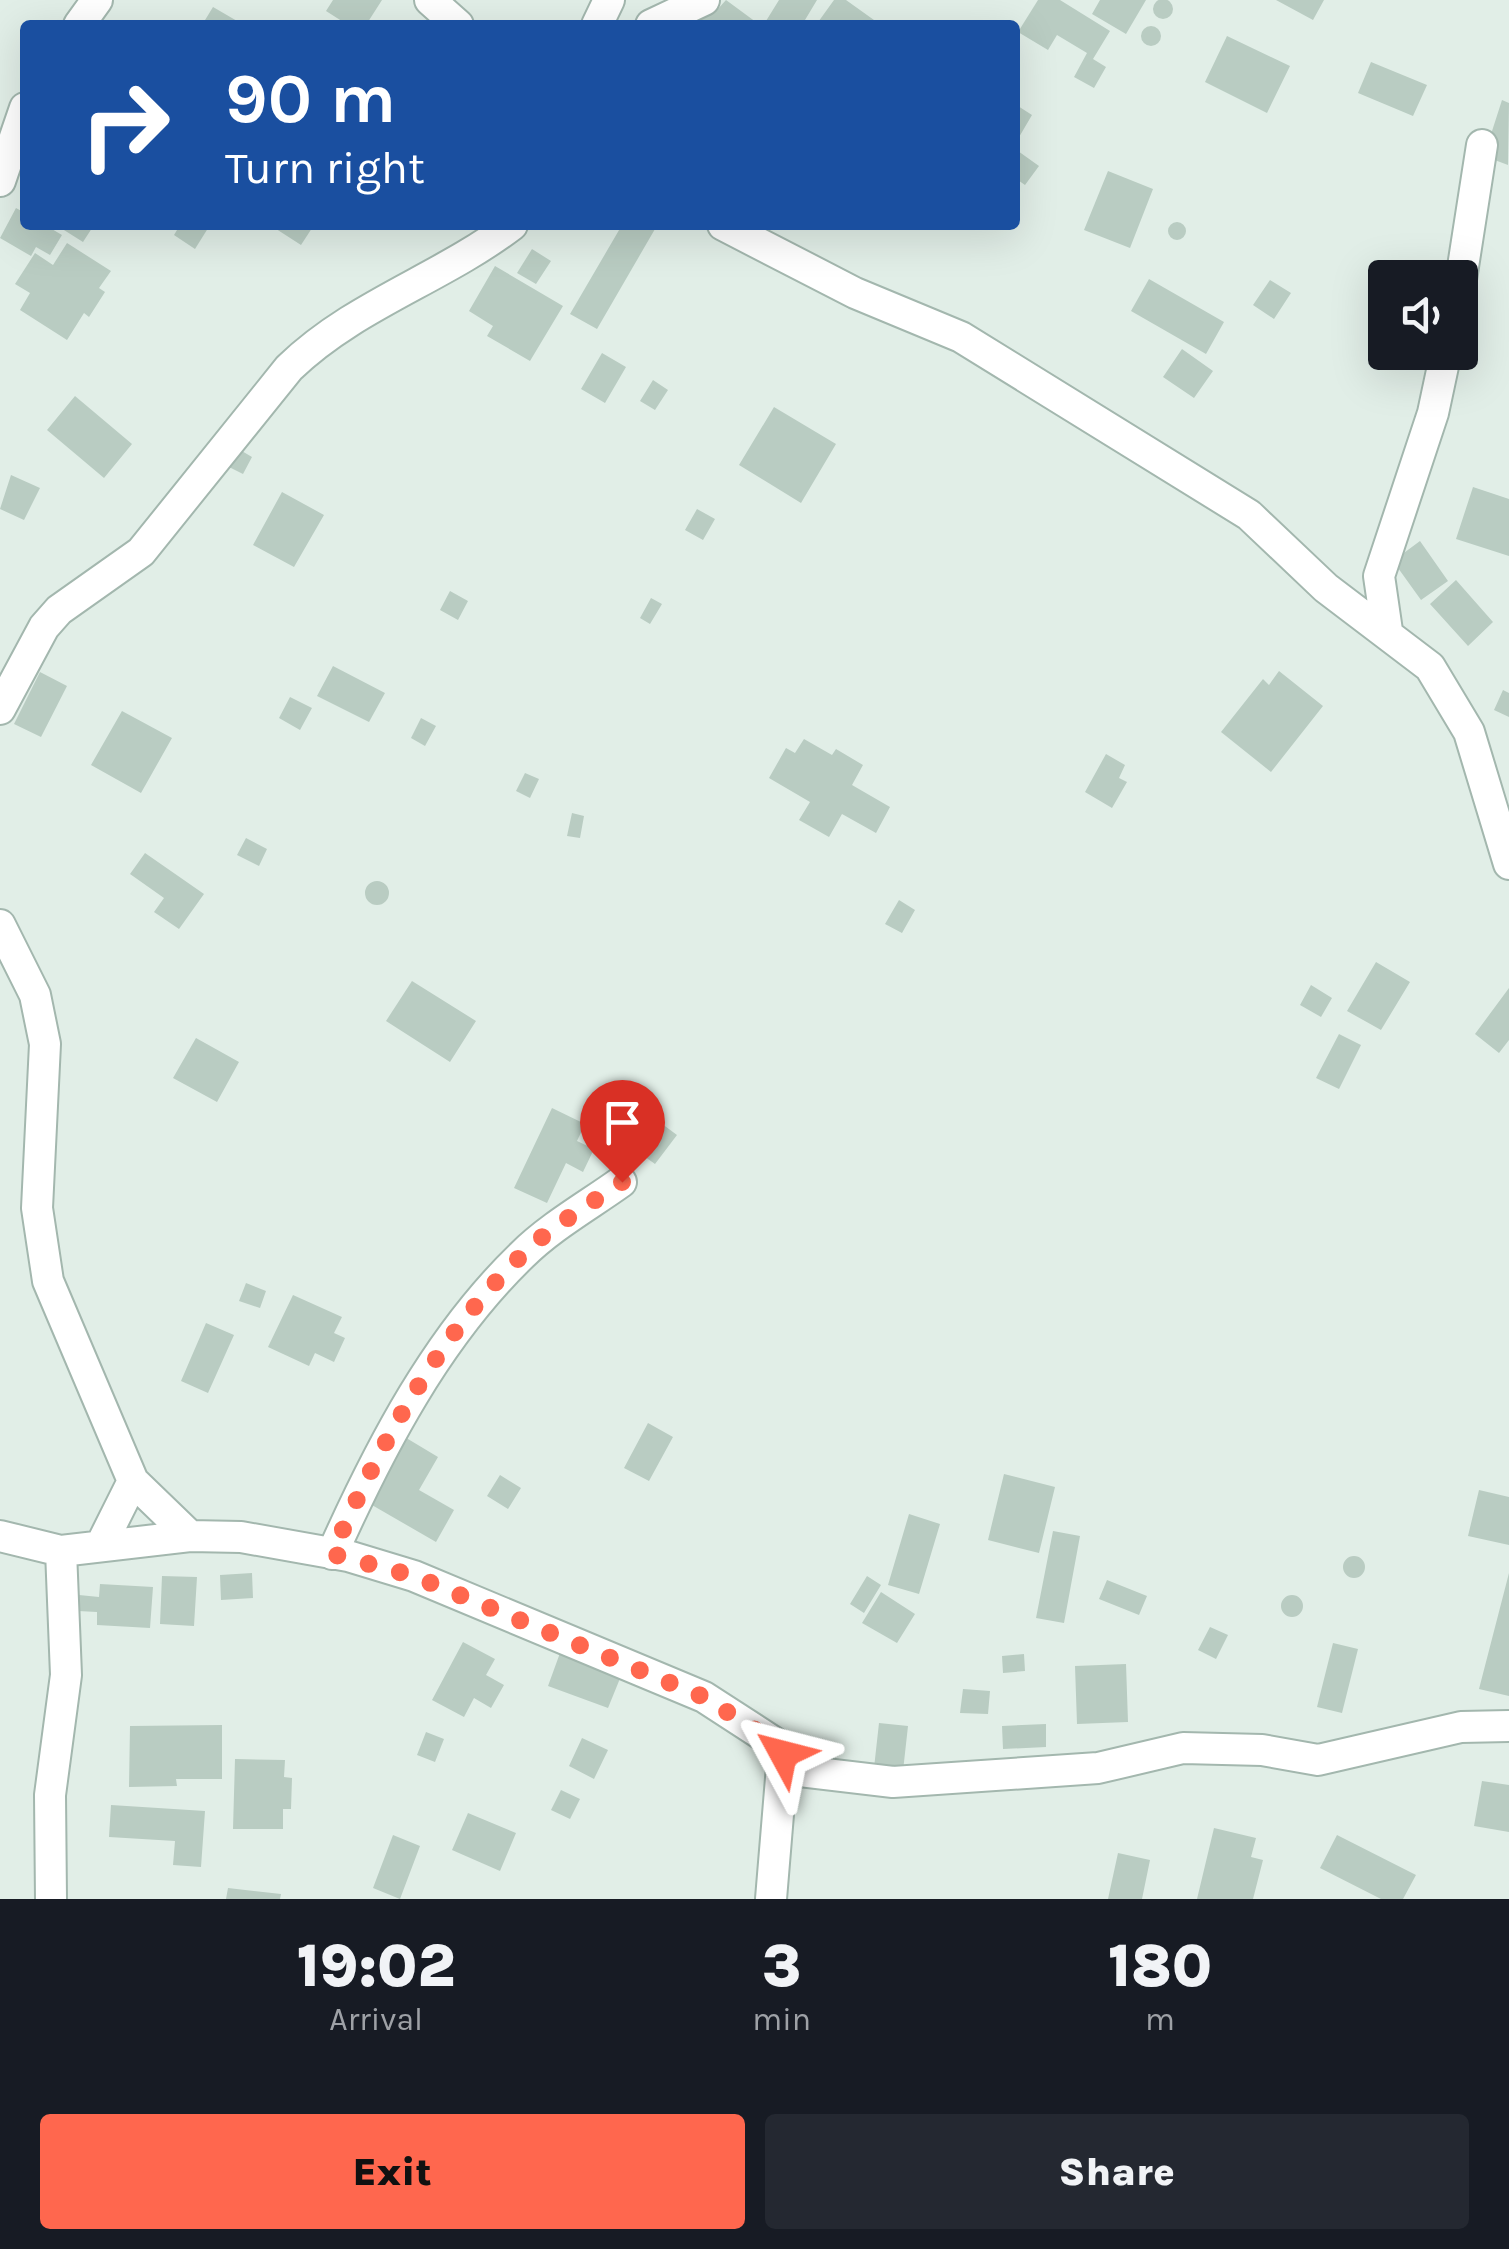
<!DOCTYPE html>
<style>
:root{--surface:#171b24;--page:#242831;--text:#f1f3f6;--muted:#9ea1a6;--accent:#ff674e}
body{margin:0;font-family:Karla,sans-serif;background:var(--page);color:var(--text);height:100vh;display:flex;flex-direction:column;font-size:38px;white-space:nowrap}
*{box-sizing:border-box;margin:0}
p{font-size:32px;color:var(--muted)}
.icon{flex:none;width:55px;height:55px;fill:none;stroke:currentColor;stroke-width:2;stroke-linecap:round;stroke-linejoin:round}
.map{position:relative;height:1899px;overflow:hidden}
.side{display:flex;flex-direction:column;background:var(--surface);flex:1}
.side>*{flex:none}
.guide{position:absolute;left:20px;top:20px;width:1000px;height:210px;border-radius:10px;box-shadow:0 10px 40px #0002;background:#1a4fa0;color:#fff;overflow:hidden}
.fabs{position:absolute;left:1368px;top:260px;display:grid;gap:20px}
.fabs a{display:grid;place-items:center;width:110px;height:110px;border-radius:10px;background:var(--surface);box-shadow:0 10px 40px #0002;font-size:50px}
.pin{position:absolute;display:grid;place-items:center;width:85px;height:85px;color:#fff;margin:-102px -42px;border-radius:50% 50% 50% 0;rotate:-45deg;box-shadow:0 0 10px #0007}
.pin .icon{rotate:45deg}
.me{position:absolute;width:110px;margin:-55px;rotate:308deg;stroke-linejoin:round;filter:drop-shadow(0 0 8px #0008)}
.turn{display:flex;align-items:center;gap:35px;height:210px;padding:0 40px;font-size:45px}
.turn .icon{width:130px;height:130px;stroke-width:2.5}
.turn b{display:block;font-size:70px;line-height:85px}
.eta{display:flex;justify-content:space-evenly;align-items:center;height:170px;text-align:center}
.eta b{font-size:60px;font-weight:800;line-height:70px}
.cta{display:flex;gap:20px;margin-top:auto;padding:20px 40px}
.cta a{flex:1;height:115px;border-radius:10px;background:var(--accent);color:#111;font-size:40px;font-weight:800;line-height:115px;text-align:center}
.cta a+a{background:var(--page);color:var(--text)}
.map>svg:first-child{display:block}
.building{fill:#b9ccc2}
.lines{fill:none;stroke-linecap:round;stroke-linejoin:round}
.minor-casing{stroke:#a3b7ae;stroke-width:34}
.minor{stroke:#fff;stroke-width:30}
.route{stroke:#ff674e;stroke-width:18;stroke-dasharray:0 32.4}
</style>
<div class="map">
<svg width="1509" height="1899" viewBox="0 0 1509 1899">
<rect width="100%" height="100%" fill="#e1eee7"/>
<path class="building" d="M1153 9a10 10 0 1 1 20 0a10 10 0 1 1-20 0Z
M333,0H382L366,25H348L326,11Z
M726,0L760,25H688L709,2L717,10Z
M779,0H817L802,25H773L766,21Z
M834,0H846L881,25H816Z
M1038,0H1060L1110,31L1093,59L1106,67L1094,88L1074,77L1087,53L1057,35L1048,50L1018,32Z
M1100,0H1146L1126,34L1092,14Z
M1276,0H1324L1313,20Z
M213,7L244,25H202Z
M1141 36a10 10 0 1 1 20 0a10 10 0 1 1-20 0Z
M1227,36L1290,66L1267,113L1205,82Z
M1371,62L1427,85L1413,116L1358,93Z
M1502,100L1509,103L1508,165L1484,156Z
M1015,104L1032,115L1015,144Z
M1018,151L1039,166L1025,185L1015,178Z
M1108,171L1153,189L1130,248L1084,230Z
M16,208L25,213V225H45L62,235L50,255L36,247L31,256L0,238Z
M1168 231a9 9 0 1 1 18 0a9 9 0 1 1-18 0Z
M56,225H94L83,242Z
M180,225H210L195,249L174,235Z
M270,225H314L301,245Z
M622,225L655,229L597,329L570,314Z
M67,243L111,271L99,288L105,292L89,317L84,313L67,340L20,310L30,293L15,284L35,253L53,265Z
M532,249L551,261L536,284L517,273Z
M495,266L563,306L530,361L487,336L493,326L469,311Z
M1149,279L1224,322L1206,354L1131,311Z
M1270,280L1291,293L1274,319L1253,305Z
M1182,349L1213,371L1194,398L1163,377Z
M602,353L626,367L605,403L581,389Z
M653,380L668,390L655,410L640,401Z
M75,396L132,444L104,478L47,430Z
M774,407L836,444L801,503L739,465Z
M235,447L252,457L243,474L225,465Z
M11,475L40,488L24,520L0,509Z
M1473,487L1509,499V556L1456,539Z
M282,492L324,515L294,567L253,545Z
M697,509L715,519L703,540L685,530Z
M1420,541L1448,581L1421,600L1393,561Z
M1456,580L1493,622L1468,646L1430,604Z
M450,591L468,601L458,620L440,610Z
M651,598L662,604L650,624L640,618Z
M333,666L385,693L369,722L317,696Z
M1279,671L1323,706L1271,772L1221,732L1263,679L1269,685Z
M40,672L67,686L41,737L14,724Z
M1503,690L1509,693V717L1494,710Z
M290,697L312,708L300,730L279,718Z
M122,711L172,738L141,793L91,765Z
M421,718L436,726L425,746L411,738Z
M804,739L832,755L836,749L863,765L852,785L890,807L876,833L842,814L829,837L799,820L810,802L769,778L786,748L795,753Z
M1106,754L1125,765L1119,778L1127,782L1112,808L1085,792Z
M525,773L539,779L530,798L516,791Z
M572,813L584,816L580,838L567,836Z
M246,838L267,849L259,866L237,855Z
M145,853L204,894L179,929L154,912L164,898L130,874Z
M365 893a12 12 0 1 1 24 0a12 12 0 1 1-24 0Z
M899,900L915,910L902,933L885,924Z
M1376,962L1410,982L1381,1030L1347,1011Z
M412,981L476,1021L450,1062L386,1021Z
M1311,985L1332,998L1321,1017L1300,1005Z
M1509,988V1040L1499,1053L1475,1034Z
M1339,1034L1361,1045L1339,1089L1316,1078Z
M196,1038L239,1062L217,1102L173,1078Z
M635,1104L677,1135L655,1164L613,1134Z
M552,1108L585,1124L577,1141L594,1149L583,1172L566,1163L547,1203L514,1188Z
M246,1283L266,1291L260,1308L239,1301Z
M293,1295L342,1317L334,1333L345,1338L334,1362L315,1353L309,1366L268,1347Z
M206,1323L234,1335L208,1393L181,1381Z
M648,1423L673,1437L649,1481L624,1468Z
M403,1436L438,1457L419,1490L454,1510L436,1542L365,1501Z
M1004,1474L1055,1487L1039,1553L988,1540Z
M500,1475L521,1488L508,1509L487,1496Z
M1479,1490L1509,1497V1545L1468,1536Z
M909,1514L940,1524L919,1594L888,1585Z
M1053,1531L1080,1536L1064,1623L1036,1618Z
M1343 1567a11 11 0 1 1 22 0a11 11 0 1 1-22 0Z
M252,1573L253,1598L221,1600L220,1575Z
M1509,1573V1696L1479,1689Z
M162,1576L197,1577L194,1626L160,1624Z
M867,1576L881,1585L864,1613L850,1604Z
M1107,1580L1147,1596L1139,1615L1099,1599Z
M100,1584L153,1587L150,1628L97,1625V1612L78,1611L79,1595L99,1597Z
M881,1592L915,1614L897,1643L862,1623Z
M1281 1606a11 11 0 1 1 22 0a11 11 0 1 1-22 0Z
M1210,1627L1228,1635L1216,1659L1198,1650Z
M463,1642L495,1659L486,1675L504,1685L491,1708L474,1698L464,1717L432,1700Z
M1333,1643L1358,1649L1342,1713L1317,1707Z
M560,1653L621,1676L608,1708L548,1686Z
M1024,1654L1025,1671L1003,1673L1002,1656Z
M1126,1664L1128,1722L1077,1724L1075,1666Z
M963,1689L990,1691L988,1714L960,1713Z
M879,1723L908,1726L903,1771L874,1768Z
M1046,1724V1747L1003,1749L1002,1726Z
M222,1725V1779H176L177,1786L129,1787L130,1726Z
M426,1732L444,1739L435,1762L417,1755Z
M582,1738L608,1750L594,1779L569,1766Z
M235,1759L285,1760L284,1777L292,1778L291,1809H283V1829H233Z
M1482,1781L1509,1785V1832L1474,1826Z
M561,1790L580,1799L570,1819L551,1810Z
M111,1805L205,1811L201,1867L173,1865L175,1841L109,1837Z
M468,1813L516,1833L500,1871L452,1850Z
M1214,1828L1256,1838L1251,1857L1263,1860L1253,1899H1197Z
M393,1835L420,1846L400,1899L373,1888Z
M1337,1835L1416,1875L1403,1899H1381L1320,1868Z
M1118,1853L1150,1860L1142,1899H1108Z
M228,1888L281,1894L280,1899H226Z"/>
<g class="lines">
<defs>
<path id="minor" d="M430,0L458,25
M79,25L97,0
M597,25L609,0
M651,25L704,0
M0,181L25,108
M723,225L855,293L961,337L1249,515L1326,588L1430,667L1469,732L1509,864
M1460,286L1482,145
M1387,631L1379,576L1433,413L1446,352
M0,709L44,627L59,610L141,552L289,368C354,305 441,279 512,225
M0,925L35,995L45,1044L37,1208L48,1281L133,1481L190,1536
M0,1536L61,1551L190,1536L241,1537L348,1556L414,1576L704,1697L775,1743L783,1754L771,1899
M101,1545L133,1481
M332,1554C380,1447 437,1337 522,1255C550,1227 589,1205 621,1182
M783,1769L893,1782L1098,1768L1183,1748L1262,1750L1318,1760L1461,1727L1509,1726
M51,1899L50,1795L66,1675L61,1551"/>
</defs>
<use href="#minor" class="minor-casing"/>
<use href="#minor" class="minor"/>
</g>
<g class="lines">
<path class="route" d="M622,1182C589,1205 550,1227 522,1255C437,1337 379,1447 332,1554L414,1576L704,1697L775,1743L783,1754"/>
</g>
</svg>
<div class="fabs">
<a><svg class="icon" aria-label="sound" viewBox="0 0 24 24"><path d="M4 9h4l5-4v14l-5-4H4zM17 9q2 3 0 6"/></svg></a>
</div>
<div class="pin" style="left:622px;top:1182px;background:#d93025"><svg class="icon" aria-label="arrive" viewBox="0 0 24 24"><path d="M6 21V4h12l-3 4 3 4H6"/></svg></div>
<svg class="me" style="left:783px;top:1754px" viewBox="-20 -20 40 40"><path d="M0-17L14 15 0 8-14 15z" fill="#ff674e" stroke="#fff" stroke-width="4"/></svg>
<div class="guide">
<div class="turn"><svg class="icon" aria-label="right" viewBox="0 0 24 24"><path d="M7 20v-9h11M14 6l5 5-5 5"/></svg><div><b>90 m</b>Turn right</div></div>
</div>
</div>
<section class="side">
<div class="eta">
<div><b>19:02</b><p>Arrival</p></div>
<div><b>3</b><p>min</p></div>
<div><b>180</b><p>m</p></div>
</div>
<div class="cta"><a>Exit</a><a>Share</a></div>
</section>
